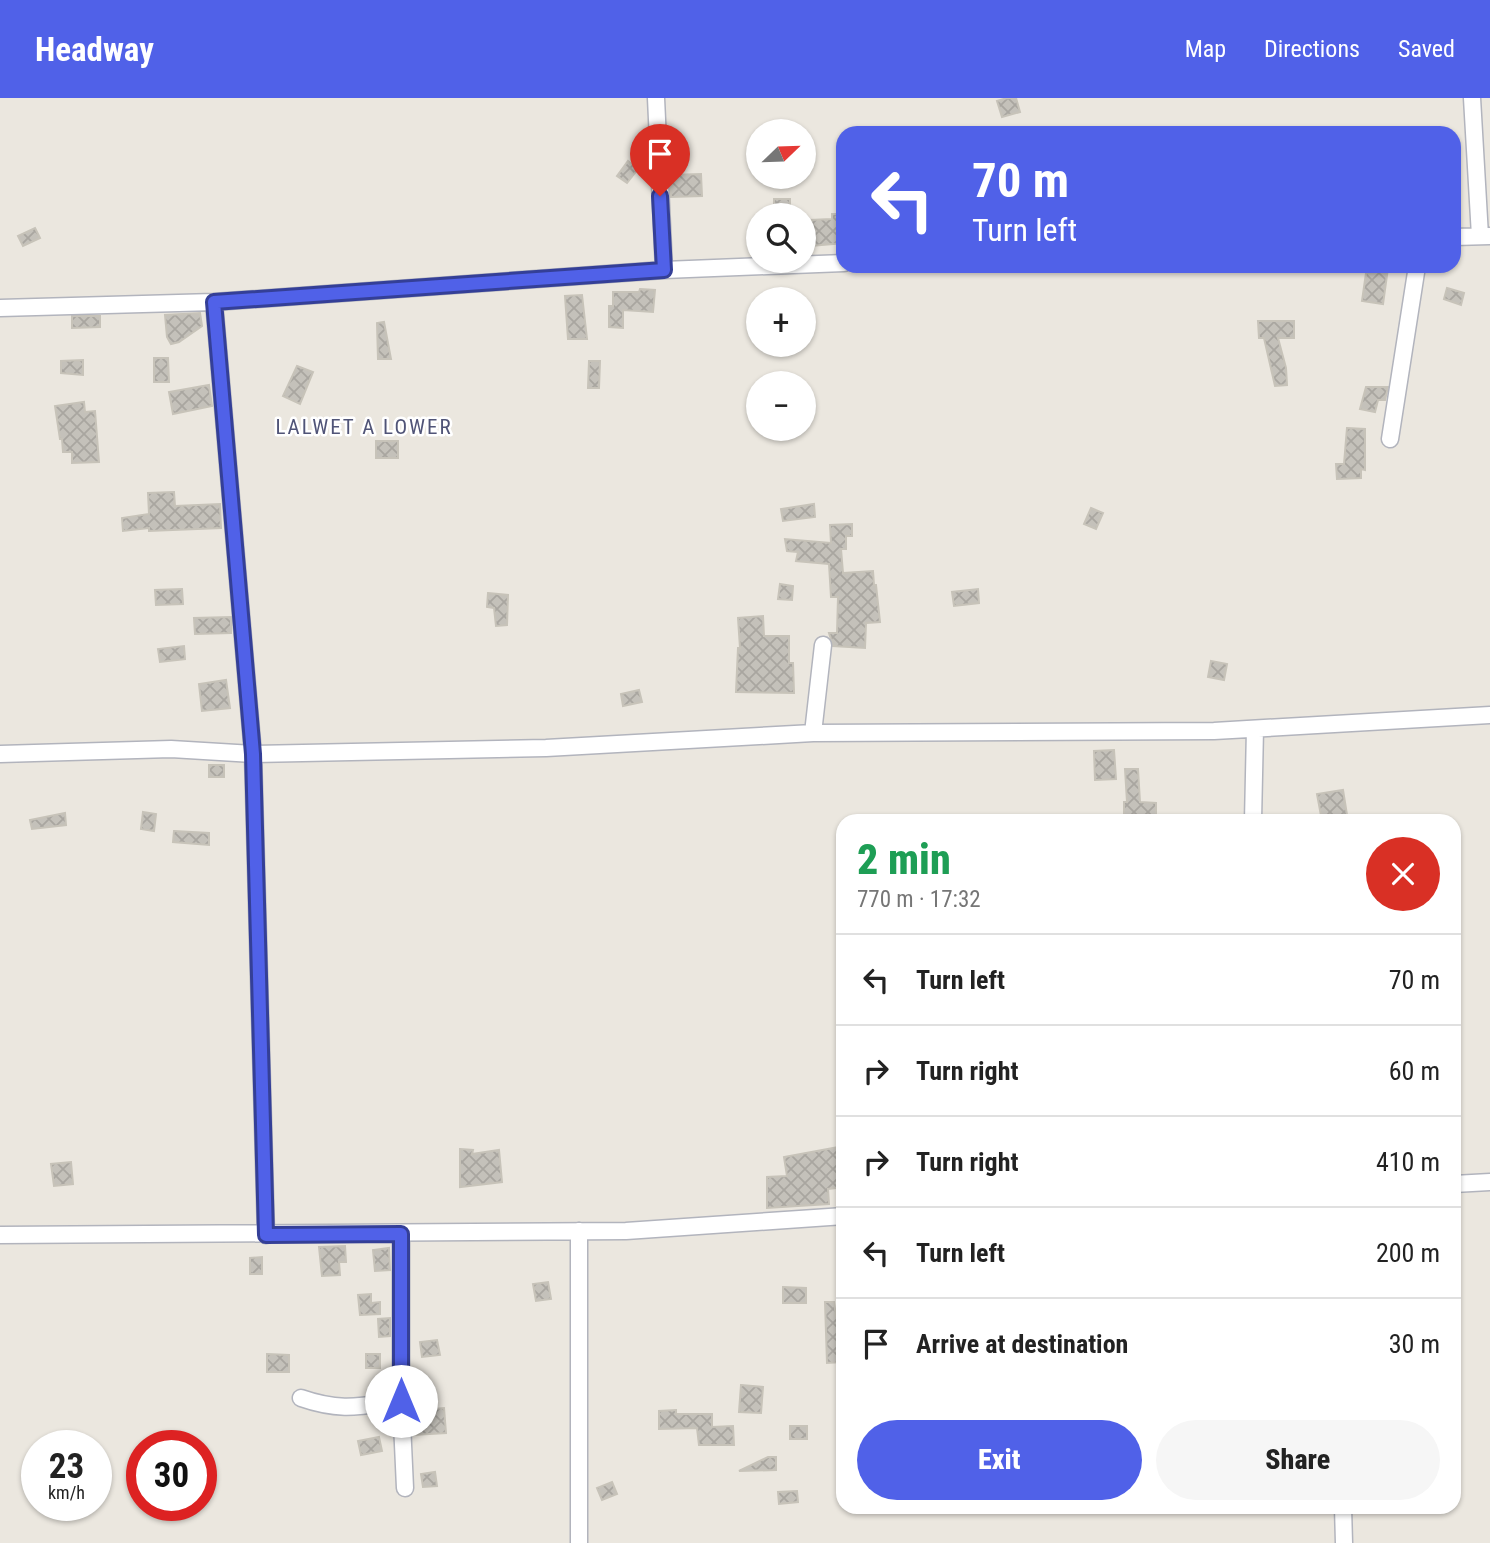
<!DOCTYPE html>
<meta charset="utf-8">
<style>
:root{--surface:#fff;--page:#f6f6f6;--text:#222;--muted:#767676;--line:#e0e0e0;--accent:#5061e8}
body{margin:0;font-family:"Roboto Condensed",sans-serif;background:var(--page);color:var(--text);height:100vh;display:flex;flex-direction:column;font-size:26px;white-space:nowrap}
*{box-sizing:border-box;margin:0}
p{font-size:23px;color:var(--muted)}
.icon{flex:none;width:38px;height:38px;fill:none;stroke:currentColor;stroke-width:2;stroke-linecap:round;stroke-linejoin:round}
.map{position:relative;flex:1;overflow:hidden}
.drawer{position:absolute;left:836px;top:716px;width:625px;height:700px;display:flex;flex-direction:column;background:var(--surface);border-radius:21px;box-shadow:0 2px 5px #0004}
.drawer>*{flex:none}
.guide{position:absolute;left:836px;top:28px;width:625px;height:147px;border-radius:21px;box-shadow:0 2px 5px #0004;background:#5061e8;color:#fff;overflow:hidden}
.needle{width:46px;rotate:67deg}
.fabs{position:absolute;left:746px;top:21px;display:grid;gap:14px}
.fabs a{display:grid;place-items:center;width:70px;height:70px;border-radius:50%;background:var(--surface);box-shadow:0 2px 5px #0004;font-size:35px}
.speed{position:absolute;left:21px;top:1332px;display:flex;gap:14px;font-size:35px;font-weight:700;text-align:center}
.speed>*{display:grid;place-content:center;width:91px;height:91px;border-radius:50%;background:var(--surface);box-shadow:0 2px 5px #0004;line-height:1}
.speed small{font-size:18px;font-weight:400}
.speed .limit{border:10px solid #d22;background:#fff;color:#111}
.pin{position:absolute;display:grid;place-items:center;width:60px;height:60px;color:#fff;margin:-72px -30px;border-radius:50% 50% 50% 0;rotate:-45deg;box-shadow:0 0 7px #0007}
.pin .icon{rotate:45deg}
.me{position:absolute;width:77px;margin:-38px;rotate:0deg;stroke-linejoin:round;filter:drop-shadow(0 0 5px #0008)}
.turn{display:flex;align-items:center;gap:24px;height:147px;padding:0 21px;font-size:32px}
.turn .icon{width:91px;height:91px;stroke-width:2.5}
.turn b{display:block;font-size:49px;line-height:60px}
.round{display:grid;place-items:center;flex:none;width:74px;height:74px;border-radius:37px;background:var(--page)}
.head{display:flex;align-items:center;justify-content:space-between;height:119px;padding:0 21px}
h1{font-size:42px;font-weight:800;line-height:52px;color:#1e9e55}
.cta{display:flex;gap:14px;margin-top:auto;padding:14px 21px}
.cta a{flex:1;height:80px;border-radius:42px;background:var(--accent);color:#fff;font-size:28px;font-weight:800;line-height:80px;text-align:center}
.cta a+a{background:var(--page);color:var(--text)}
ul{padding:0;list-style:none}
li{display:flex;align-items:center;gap:21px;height:91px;padding:0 21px;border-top:2px solid var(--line)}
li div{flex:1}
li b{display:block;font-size:26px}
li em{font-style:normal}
header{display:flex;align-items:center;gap:42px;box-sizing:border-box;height:98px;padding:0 35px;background:var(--accent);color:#fff}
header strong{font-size:33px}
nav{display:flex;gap:38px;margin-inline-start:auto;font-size:24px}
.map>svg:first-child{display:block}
.building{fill:url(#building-cross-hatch);stroke:#c7c3b9;stroke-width:2}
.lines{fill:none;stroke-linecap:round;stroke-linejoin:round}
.street-casing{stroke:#b2b4bd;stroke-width:19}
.street{stroke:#fff;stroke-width:16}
.route-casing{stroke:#343f97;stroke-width:18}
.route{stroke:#5061e8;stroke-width:12}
.labels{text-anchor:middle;stroke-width:5;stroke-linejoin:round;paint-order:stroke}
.quarter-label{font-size:21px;letter-spacing:2px;fill:#505477;stroke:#fff}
</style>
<header>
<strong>Headway</strong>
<nav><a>Map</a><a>Directions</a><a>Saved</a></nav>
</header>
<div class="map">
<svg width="1490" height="1445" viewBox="0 0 1490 1445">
<defs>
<pattern id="building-cross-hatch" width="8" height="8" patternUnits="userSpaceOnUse" patternTransform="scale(1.75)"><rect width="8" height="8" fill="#c4c1ba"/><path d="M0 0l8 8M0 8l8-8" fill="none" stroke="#a9a6a0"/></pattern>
</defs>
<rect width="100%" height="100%" fill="#ebe7df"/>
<path class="building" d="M1007,0H1016L1020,14L1002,19L997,3Z
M628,63L638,71L627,85L617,78Z
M701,76L702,98L671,99L670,77Z
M774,101H790V117H774Z
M832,116H844V145L811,148L810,122L832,121Z
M35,130L40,140L23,148L18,138Z
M1367,168L1388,170L1383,206L1362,203Z
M1447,190L1464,195L1461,207L1444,201Z
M640,191L655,192L653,214L623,212V230L609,229V208H613V194H639Z
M582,197L587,241H568L565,198Z
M200,215L202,228L179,244L171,246L167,239L165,217Z
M72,218H100V229L72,230Z
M1258,223H1294V240H1278L1286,270L1287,287L1275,288L1264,240H1259Z
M384,224L391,261H378L377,225Z
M154,260H168L169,284H154Z
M83,262V277L61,275V263Z
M589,263H600L599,290H588Z
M297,268L313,274L300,306L283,298Z
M209,287L212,308L173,316L169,294Z
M1366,289H1388L1385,302H1378L1375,314L1360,311Z
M84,304L85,314L95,313L99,364L72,365V354H63L62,341H60L55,308Z
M1347,330L1365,331V372L1361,371V380L1337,381L1336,366H1344Z
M376,343H398V360H376Z
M174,394L175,408L220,406L221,430L149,433V430L123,433L122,420L149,416L148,395Z
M814,406L815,419L783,423L781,411Z
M1091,410L1103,415L1096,431L1084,426Z
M852,426V438H846V451H841L843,475L873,473L874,487H876L880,524L866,525L865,550L833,548L829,535H837L838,499H831L829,466L796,463L798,454L787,453L785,441L831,445L830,427Z
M780,486L793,488L792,502L778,501Z
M182,491L183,506L156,507L155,492Z
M978,491L979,505L954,508L952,494Z
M488,495L508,497L507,527L496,528L494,510L487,509Z
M763,518L764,538H789V565H793L794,595L736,594L738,550H740L738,520Z
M231,519V535L195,536L194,520Z
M184,548L185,561L160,564L158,551Z
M1211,563L1227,566L1224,582L1208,579Z
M226,582L230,610L202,613L199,586Z
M639,592L642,604L623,608L621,596Z
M1114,652L1116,681L1095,682L1094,653Z
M209,667H224V679H209Z
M1125,671H1138L1140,704L1156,705V719H1124V704H1127Z
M1343,692L1348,723H1322L1317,696Z
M143,714L156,716L154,733L141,731Z
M65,715L66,727L32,731L30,722Z
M174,733L209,735V747L173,744Z
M844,1048V1089L828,1091L829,1106L767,1110V1079L787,1078L784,1059Z
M460,1051L473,1052L472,1056L499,1052L502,1084L460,1089Z
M71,1064L73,1086L54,1088L51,1066Z
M345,1148L346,1164H339L340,1177L322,1178L319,1149Z
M389,1150L390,1172L375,1173L373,1152Z
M262,1159V1176H250V1160Z
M548,1184L551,1201L536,1203L533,1186Z
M783,1189L806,1190V1205H783Z
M371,1196V1205L380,1204V1216L360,1217L358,1197Z
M825,1204H834L836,1218H843V1230L837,1231L841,1264L827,1265Z
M390,1220V1238L379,1239L378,1221Z
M437,1242L440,1257L422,1259L420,1244Z
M267,1256L289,1257V1274H267Z
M366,1256H380V1270H366Z
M741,1287L763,1289L761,1315L739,1314Z
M444,1310L446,1335L413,1337L412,1313Z
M676,1312V1316H712V1329L733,1328L734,1347H699L697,1330L659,1331V1313Z
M790,1328H807V1341H790Z
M379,1339L382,1353L361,1357L358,1343Z
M768,1359H776V1372L739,1373Z
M435,1374L437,1388L423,1389L421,1376Z
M612,1384L617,1396L602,1402L597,1390Z
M797,1393L798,1404L779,1406L778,1394Z"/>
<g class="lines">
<defs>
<path id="street" d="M656,0L664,172
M1472,0L1480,138
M1454,139L1490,138
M214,204L253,656L266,1137
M0,210L214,204L664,172L844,165
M1390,341L1417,168
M813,635L823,547
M0,656L171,651L253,656L546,650L813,635L1214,633L1490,617
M1253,723L1255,631
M1454,1086L1490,1084
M579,1133V1445
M401,1135V1303L405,1390
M0,1137L626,1133L844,1118
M301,1300C341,1314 361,1308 401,1303
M1343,1409L1344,1445"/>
</defs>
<use href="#street" class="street-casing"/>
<use href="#street" class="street"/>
</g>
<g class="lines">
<defs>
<path id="route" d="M401,1303V1136L266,1137L253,656L214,204L664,172L660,98"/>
</defs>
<use href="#route" class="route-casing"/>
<use href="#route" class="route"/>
</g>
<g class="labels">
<g class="quarter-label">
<text x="364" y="336">LALWET A LOWER</text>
</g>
</g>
</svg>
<div class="fabs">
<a><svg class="needle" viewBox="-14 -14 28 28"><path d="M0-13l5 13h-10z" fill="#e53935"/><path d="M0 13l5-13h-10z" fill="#767676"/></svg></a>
<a><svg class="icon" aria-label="search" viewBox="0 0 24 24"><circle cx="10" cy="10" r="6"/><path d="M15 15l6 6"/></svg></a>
<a>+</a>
<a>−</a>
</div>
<div class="speed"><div>23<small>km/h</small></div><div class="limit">30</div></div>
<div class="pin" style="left:660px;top:98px;background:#d93025"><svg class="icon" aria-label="arrive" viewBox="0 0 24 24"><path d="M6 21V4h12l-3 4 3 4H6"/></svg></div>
<svg class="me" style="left:401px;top:1303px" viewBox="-20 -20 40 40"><circle r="19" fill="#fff"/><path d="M0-13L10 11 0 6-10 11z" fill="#5061e8"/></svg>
<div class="guide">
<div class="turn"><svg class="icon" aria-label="left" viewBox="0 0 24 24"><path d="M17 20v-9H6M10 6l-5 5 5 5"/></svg><div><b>70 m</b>Turn left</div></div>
</div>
<section class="drawer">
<div class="head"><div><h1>2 min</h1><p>770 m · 17:32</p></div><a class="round" style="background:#d93025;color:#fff"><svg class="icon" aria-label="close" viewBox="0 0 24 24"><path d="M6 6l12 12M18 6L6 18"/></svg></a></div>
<ul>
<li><svg class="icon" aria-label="left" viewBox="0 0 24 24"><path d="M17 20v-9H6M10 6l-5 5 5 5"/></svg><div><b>Turn left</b></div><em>70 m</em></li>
<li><svg class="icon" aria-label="right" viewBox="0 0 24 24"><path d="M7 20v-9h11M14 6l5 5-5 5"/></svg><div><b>Turn right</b></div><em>60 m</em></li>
<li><svg class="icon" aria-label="right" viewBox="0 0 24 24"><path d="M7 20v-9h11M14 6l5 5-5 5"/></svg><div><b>Turn right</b></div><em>410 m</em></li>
<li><svg class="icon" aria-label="left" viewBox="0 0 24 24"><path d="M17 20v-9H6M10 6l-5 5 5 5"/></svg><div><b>Turn left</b></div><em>200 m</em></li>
<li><svg class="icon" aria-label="arrive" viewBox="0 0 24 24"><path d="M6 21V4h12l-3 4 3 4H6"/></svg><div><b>Arrive at destination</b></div><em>30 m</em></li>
</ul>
<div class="cta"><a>Exit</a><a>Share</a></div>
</section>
</div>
